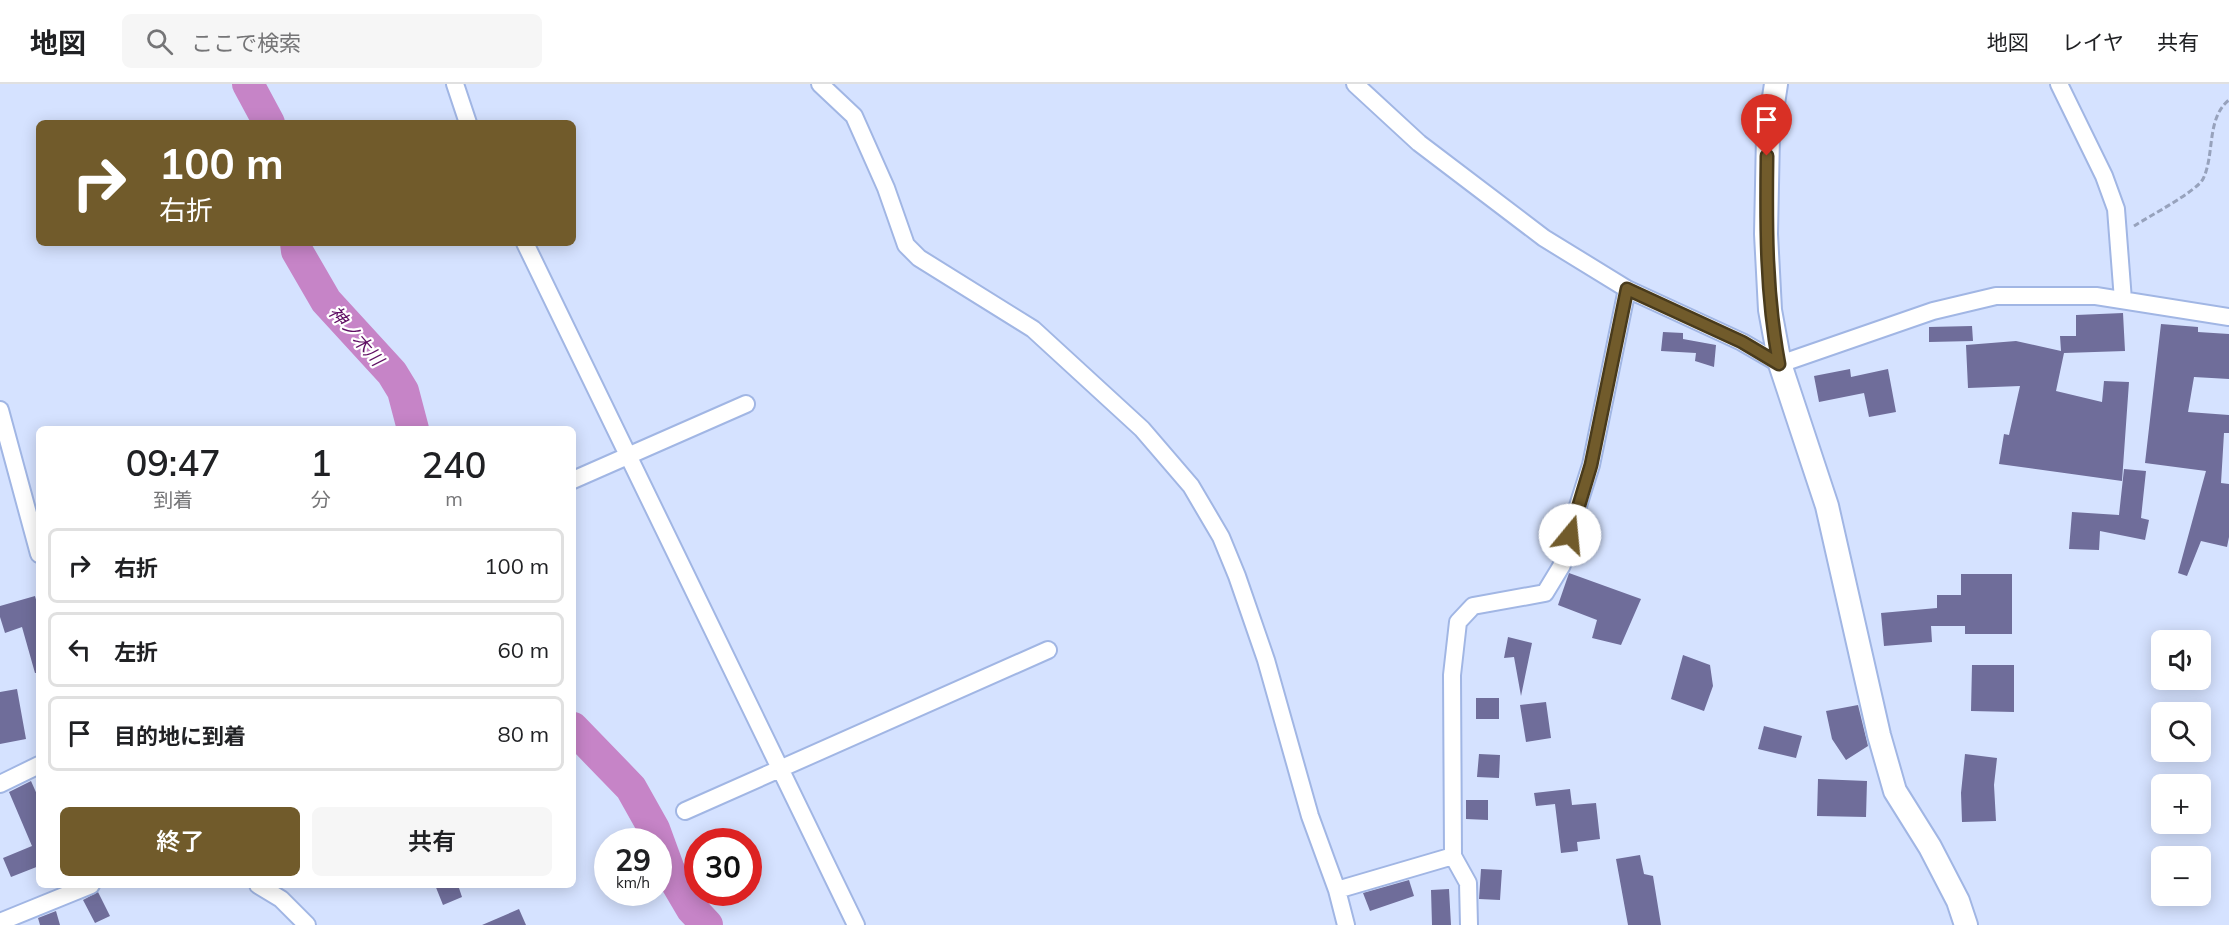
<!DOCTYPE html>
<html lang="ja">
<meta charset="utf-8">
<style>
:root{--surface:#fff;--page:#f6f6f6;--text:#202124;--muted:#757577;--line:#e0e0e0;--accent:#715b2b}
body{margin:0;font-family:Mulish,"Noto Sans JP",sans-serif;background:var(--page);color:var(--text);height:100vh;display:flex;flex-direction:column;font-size:22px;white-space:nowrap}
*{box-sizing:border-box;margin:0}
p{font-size:20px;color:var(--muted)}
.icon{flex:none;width:33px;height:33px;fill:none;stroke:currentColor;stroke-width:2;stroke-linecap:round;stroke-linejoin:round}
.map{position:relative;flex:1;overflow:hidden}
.panel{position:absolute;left:36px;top:342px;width:540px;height:462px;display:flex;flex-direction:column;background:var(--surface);border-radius:9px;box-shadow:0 3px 15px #0003}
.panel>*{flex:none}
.top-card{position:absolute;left:36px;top:36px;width:540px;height:126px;border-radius:9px;box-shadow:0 3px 15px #0003;background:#715b2b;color:#fff;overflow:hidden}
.tools{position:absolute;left:2151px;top:546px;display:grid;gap:12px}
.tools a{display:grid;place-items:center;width:60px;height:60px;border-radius:9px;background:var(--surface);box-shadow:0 3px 15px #0003;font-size:30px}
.speed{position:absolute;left:594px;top:744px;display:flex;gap:12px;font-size:30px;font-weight:700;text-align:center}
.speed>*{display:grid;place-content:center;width:78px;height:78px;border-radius:50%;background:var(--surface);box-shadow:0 3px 15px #0003;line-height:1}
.speed small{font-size:15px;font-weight:400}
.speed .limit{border:9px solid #d22;background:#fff;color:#111}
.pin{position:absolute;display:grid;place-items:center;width:51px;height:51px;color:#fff;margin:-62px -26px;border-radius:50% 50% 50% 0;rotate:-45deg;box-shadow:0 0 6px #0007}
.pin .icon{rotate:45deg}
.me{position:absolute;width:66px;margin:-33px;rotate:17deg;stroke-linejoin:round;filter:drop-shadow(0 0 4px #0008)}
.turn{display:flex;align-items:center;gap:21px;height:126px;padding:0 24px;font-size:27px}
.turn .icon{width:78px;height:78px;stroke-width:2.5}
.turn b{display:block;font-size:42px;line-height:51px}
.eta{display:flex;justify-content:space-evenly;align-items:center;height:102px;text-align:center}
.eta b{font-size:36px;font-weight:600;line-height:42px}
.button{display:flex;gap:12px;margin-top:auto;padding:12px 24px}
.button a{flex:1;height:69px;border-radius:9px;background:var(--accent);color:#fff;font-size:24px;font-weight:600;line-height:69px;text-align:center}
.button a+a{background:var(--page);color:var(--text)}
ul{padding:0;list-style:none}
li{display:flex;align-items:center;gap:18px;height:75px;margin:0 12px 9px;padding:0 12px;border:3px solid var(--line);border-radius:9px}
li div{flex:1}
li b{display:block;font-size:22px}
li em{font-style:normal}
header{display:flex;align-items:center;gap:36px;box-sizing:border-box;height:84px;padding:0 30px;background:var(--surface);border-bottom:2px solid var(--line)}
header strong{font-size:28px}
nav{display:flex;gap:33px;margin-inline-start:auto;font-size:21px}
.search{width:420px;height:54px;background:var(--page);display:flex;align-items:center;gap:15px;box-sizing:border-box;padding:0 21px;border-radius:9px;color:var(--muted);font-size:22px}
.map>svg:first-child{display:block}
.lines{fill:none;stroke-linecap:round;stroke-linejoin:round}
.river{stroke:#c684c7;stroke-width:32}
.building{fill:#6f6d9a}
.street-casing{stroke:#a1b6e4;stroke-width:20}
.secondary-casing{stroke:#a1b6e4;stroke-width:26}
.path{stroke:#97a2bc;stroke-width:3;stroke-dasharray:6 3;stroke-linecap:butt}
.street{stroke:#fff;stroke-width:16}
.secondary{stroke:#fff;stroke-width:22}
.route-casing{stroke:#493b1c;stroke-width:15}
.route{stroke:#715b2b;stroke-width:10}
.labels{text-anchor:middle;stroke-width:4.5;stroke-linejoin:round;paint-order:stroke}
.water-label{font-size:18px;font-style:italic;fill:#5f0e63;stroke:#fff}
</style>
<header>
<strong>地図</strong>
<div class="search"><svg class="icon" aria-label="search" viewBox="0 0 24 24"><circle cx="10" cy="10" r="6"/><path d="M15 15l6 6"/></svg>ここで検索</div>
<nav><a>地図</a><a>レイヤ</a><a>共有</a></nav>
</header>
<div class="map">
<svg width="2229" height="841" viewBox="0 0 2229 841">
<rect width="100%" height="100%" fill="#d5e2ff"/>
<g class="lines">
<path class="river" d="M248,0L269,39
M296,159L297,167L326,217L392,289L403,307L413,345
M573,644L631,704L654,745L669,786L692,825L707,841"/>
</g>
<path class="building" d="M2123,229L2125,267L2064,269L2056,307L2102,318L2104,297L2129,298L2122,397L1999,380L2004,350L2009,351L2020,302L1968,304L1966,261L2016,257L2061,267L2060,252H2076V231Z
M2161,240L2198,243V248L2229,250V295L2194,293L2188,328L2229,331V349H2224L2221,399L2229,400V453L2227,463L2201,457L2187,492L2178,489L2206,387L2145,379Z
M1972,242L1973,257L1929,258V243Z
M1663,248L1683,249V255L1716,261L1714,283L1695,277L1696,269L1661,267Z
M1850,285L1851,293L1888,285L1896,328L1869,333L1864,309L1819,318L1814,292Z
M2124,385L2146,387L2141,434L2149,436L2145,456L2100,447L2099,466L2069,465L2072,428L2119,431Z
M1569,489L1641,515L1621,561L1592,554L1597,536L1558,521Z
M1961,490H2012V550H1965V542H1931L1932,558L1884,562L1881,529L1937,524V511H1961Z
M35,512L39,526V589H35L22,543L5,549L0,533V522Z
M1508,553L1532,559L1521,612L1514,573L1504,574Z
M1683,571L1710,581L1713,602L1704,627L1671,615Z
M1972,581H2014V628L1971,627Z
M17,605L26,655L0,660V608Z
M1476,614H1499V635H1476Z
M1546,618L1551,654L1526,658L1520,621Z
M1858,621L1868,662L1846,676L1832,655L1826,627Z
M1764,642L1802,652L1796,674L1758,665Z
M1479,670L1500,671L1499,694L1477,693Z
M1965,670L1997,674L1994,701L1996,737L1962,738L1961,709Z
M1818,695L1867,697L1866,733L1817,732Z
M31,697L39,715V782L11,793L3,774L32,762L9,708Z
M1570,705L1572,721L1596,719L1600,755L1577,758L1578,767L1561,769L1555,720L1536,722L1534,709Z
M1466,716H1488V736L1466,735Z
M1640,771L1644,790L1653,792L1661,841H1628L1616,775Z
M1481,785L1502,786L1500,816L1479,815Z
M1409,796L1414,812L1370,827L1363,809Z
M435,801H458L462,813L443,821Z
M1449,805L1451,841H1432L1431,806Z
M98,808L110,832L95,839L83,816Z
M519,825L526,841H482Z
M56,827L60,841H40L38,834Z"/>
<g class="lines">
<defs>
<path id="street" d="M455,0L468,39
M820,0L854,32L886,104L906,161L919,174L1033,245L1142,345L1191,402L1221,453L1237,492L1266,576L1310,732L1337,806L1453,772
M1355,0L1419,59L1544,154L1627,205L1742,258L1780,280L1933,227L1996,212H2096L2229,233
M2059,0L2104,92L2116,125L2123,216
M525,159L856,841
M0,326L39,470
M573,396L746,320
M0,700L39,681
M685,727L1048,566
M258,801L281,815L307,841
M1337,806L1346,841
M0,838L91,801
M1469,841L1468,799L1453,772L1452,591L1458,538L1473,522L1545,509L1562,481L1564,466L1591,381L1627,205"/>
<path id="secondary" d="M1776,0L1768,52L1766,150L1770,226L1780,280L1827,422L1879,651L1895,707L1930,763L1958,817L1966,841"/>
</defs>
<use href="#street" class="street-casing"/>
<use href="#secondary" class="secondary-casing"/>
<path class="path" d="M2134,142C2148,133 2197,107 2203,95C2215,71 2206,34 2229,16"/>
<use href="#street" class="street"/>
<use href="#secondary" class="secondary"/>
</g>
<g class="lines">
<defs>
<path id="route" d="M1570,451L1591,381L1627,205L1742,258L1779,280C1766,209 1766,144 1767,72"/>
</defs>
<use href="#route" class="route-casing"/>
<use href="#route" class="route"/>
</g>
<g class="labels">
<g class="water-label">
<text transform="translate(356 252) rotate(49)" y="6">神ノ木川</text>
</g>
</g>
</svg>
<div class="tools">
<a><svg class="icon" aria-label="sound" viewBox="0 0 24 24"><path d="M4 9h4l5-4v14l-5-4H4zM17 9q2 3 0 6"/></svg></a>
<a><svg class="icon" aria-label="search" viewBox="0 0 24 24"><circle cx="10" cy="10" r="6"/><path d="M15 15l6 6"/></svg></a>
<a>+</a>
<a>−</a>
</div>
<div class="speed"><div>29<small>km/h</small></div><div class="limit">30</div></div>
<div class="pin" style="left:1767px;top:72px;background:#d93025"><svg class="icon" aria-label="arrive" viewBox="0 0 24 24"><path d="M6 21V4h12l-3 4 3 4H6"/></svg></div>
<svg class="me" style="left:1570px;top:451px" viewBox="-20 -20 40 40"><circle r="19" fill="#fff"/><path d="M0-13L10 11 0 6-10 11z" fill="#715b2b"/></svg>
<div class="top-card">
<div class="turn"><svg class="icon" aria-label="right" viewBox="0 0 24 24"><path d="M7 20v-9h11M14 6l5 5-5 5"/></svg><div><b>100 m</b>右折</div></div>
</div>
<section class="panel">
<div class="eta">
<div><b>09:47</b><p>到着</p></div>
<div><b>1</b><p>分</p></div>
<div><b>240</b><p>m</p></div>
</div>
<ul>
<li><svg class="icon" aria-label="right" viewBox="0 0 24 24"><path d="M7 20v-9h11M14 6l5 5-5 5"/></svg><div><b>右折</b></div><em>100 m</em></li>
<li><svg class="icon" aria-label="left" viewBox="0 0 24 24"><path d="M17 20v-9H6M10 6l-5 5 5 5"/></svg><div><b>左折</b></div><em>60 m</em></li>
<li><svg class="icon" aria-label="arrive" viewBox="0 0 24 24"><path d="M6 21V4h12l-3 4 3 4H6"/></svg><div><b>目的地に到着</b></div><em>80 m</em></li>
</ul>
<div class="button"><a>終了</a><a>共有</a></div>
</section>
</div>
